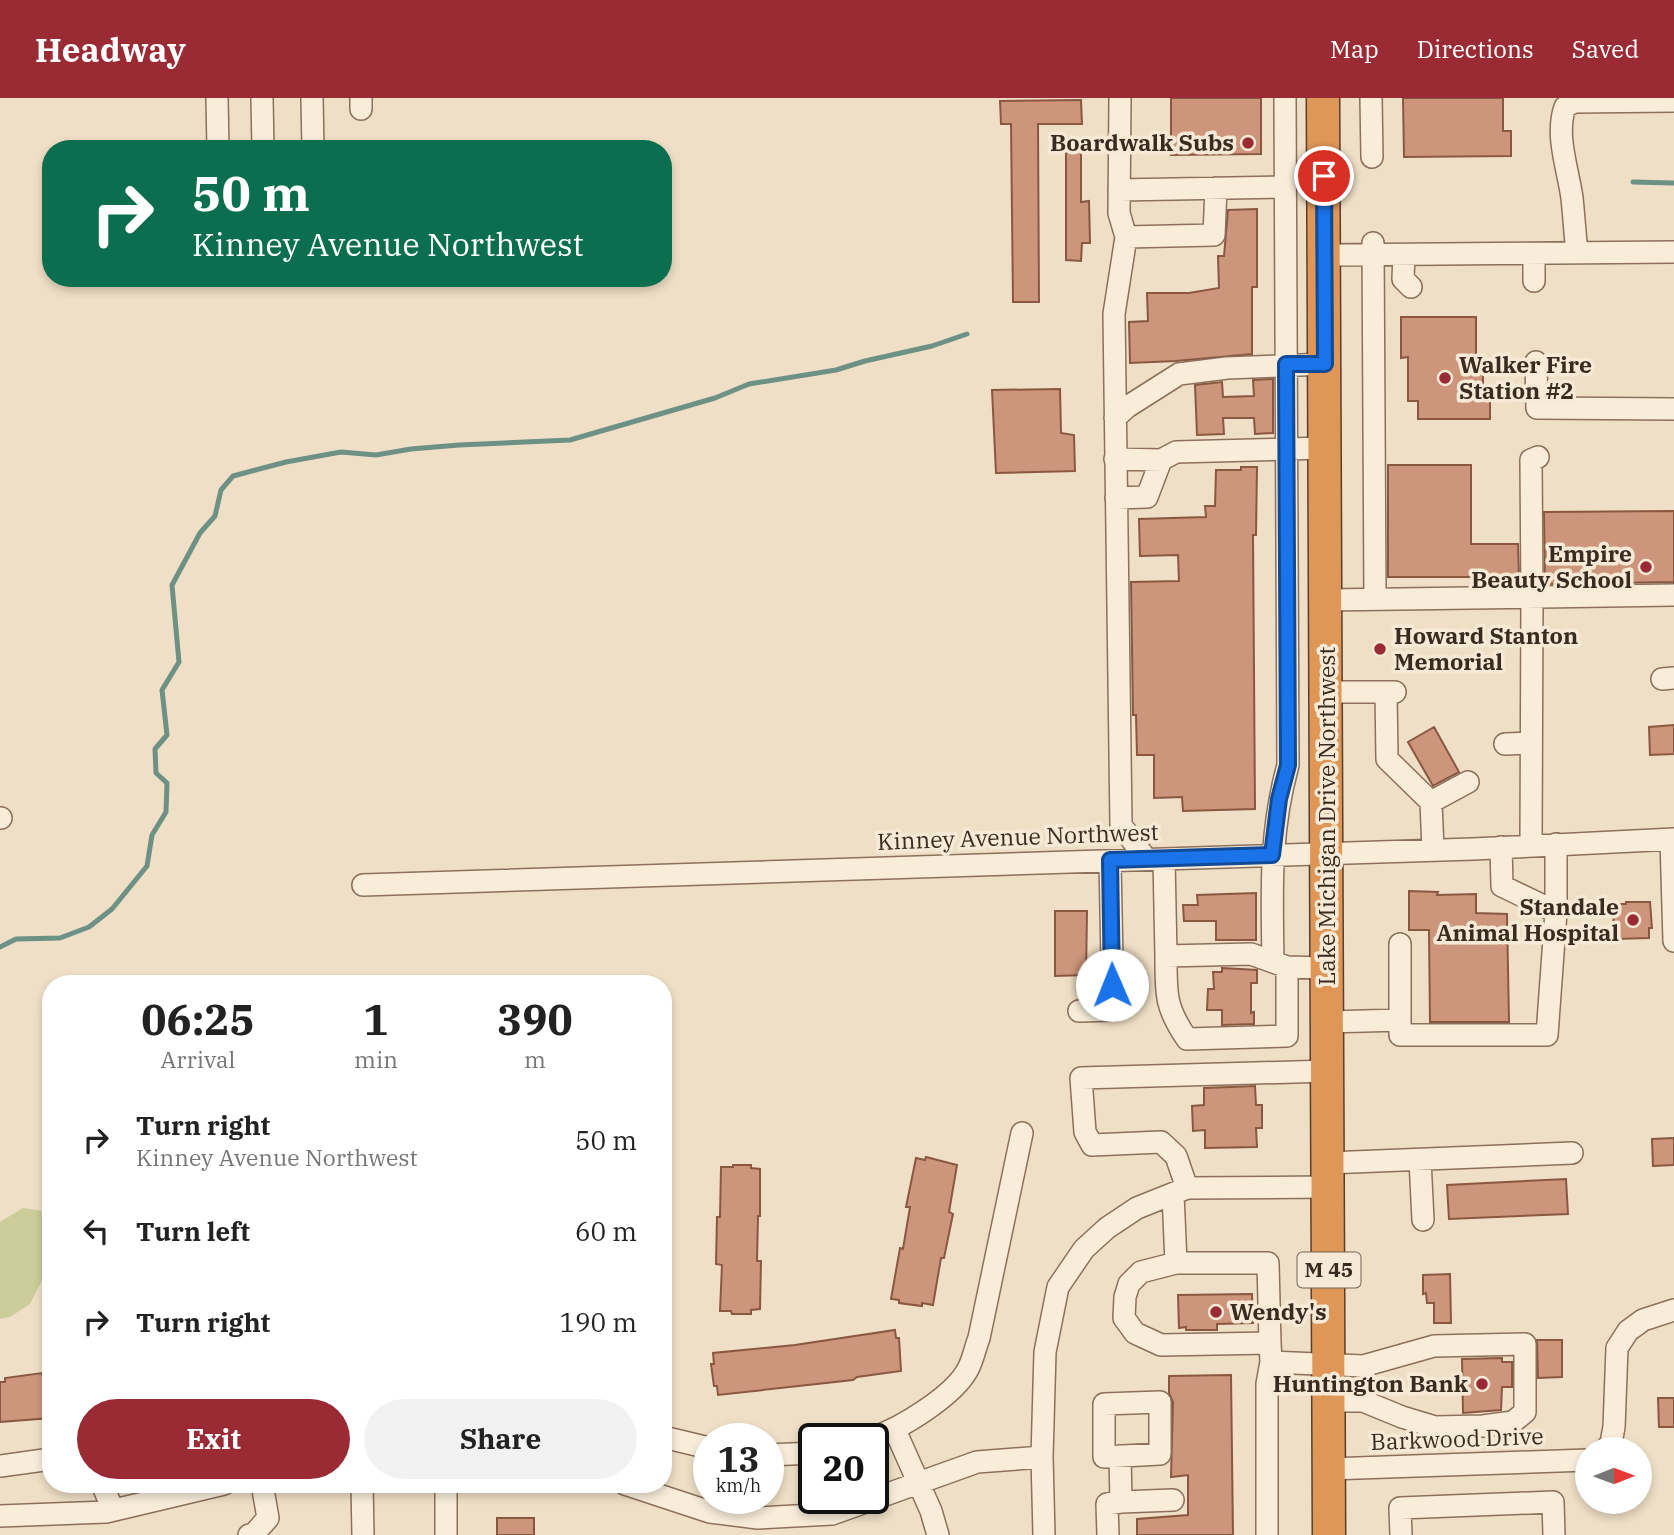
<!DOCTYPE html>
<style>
:root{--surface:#fff;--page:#f2f2f2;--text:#222;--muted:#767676;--accent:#9a2b35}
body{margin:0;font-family:"IBM Plex Serif",serif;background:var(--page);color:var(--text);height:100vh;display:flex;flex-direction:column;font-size:26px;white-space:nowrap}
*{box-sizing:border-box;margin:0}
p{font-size:23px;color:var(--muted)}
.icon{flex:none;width:38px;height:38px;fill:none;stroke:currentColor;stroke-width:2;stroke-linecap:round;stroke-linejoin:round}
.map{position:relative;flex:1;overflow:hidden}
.details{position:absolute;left:42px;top:877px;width:630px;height:518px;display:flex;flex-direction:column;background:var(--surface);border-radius:28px;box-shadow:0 4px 10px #0003}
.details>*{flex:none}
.guide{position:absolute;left:42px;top:42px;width:630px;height:147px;border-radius:28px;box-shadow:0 4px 10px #0003;background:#0b6e4f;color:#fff;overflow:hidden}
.needle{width:46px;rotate:89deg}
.tools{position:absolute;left:1575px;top:1339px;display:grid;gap:14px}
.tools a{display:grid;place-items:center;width:77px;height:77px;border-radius:50%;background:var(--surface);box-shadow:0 4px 10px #0003;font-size:35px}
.speed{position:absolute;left:693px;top:1325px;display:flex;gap:14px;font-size:35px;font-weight:700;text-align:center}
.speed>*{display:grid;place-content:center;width:91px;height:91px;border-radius:50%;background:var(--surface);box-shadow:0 4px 10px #0003;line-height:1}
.speed small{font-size:18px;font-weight:400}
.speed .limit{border:4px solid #111;border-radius:10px;background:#fff;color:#111}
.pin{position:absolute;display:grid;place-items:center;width:60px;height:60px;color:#fff;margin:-30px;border:4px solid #fff;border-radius:50%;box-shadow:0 2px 7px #0007}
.me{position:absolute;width:77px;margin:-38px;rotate:359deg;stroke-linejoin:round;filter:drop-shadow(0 0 5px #0008)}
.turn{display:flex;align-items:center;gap:24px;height:147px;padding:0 35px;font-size:32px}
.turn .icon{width:91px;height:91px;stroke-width:2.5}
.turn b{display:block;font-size:49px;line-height:60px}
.eta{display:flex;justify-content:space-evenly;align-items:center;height:119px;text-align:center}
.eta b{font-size:42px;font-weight:800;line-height:49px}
.primary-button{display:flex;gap:14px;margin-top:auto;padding:14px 35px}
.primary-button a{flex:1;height:80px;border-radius:42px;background:var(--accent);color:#fff;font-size:28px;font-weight:800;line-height:80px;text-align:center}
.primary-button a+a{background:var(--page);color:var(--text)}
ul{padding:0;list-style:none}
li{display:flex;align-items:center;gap:21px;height:91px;padding:0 35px}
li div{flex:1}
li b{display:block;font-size:26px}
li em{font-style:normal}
header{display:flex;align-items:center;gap:42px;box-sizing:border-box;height:98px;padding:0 35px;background:var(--accent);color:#fff}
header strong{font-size:33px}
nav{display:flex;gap:38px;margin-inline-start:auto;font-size:24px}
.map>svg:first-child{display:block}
.green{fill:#cccd9a}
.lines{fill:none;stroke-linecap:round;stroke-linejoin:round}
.stream{stroke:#6e9185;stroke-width:5}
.building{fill:#cd967c;stroke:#8a5741;stroke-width:2}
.minor-casing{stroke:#8b705b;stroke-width:24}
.highway-casing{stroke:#593f2f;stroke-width:35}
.minor{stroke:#f9edda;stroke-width:21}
.highway{stroke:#de9757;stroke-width:32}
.route-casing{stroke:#114b97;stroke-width:18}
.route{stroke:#1a73e8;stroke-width:12}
.poi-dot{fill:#9a2b35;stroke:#f6ead6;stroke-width:2.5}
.labels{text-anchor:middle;stroke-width:7;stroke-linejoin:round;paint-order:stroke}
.shield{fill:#f6ead6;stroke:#736456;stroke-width:2}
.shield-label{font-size:21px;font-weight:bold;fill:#3b2a1f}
.poi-label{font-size:23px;font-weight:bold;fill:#3b2a1f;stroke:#f6ead6;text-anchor:end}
.street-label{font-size:23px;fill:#3b2a1f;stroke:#f6ead6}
</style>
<header>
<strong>Headway</strong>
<nav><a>Map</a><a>Directions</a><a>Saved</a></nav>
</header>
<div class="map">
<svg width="1674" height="1437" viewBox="0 0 1674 1437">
<rect width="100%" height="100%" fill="#efdfc6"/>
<path class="green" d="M23,1110L51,1114V1165L30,1206L10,1219L0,1221V1124Z"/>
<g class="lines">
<path class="stream" d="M1633,84L1674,85
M0,849L16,841L60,840L89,829L112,811L147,768L152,737L166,714L167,685L156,675L155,651L167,637L162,592L179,564L172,487L200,435L215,418L221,392L233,378L286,364L341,354L376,357L411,351L459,347L570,342L715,300L749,286L836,272L865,263L932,248L967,236"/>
</g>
<path class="building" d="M1171,0H1261V56L1171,57Z
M1403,0H1503V33H1511V58L1404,59Z
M1081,2L1082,26H1038L1039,204H1013L1011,26H1001L1000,3Z
M1066,52H1081V104L1089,103L1090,145H1082L1081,163L1066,162Z
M1257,111V189H1252V256L1176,263L1130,265L1129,224L1148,223L1147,195H1189L1219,190L1218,158H1224L1228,112Z
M1401,219H1476V259H1483V300H1490V321H1418V303H1408V259L1401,260Z
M1273,281V335L1255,336L1254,320H1223L1224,336L1197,337L1195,287L1222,284L1223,299L1254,298L1253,282Z
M1060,291L1061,335L1074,337L1075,373L996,375L992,292Z
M1388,367H1471V446H1518L1519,479H1388Z
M1241,369H1257L1256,437H1253L1255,711L1183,713L1182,699L1154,700V657H1137L1136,617H1133L1131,484L1179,483L1178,457L1140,458L1139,421L1206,419L1205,408H1215L1216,372H1241Z
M1674,413V484L1545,486L1544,414Z
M1674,627V656L1650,657L1649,629Z
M1434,629L1459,674L1433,688L1408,644Z
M1409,793L1438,794L1437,797L1476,796V815L1507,816L1509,924H1430L1429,832H1409Z
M1256,795V842H1216V823H1184L1183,807H1198L1197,797Z
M1626,804H1650L1652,830H1649V840L1614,841L1613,806H1626Z
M1055,813H1087L1086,877L1055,878Z
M1222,870L1257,872V885H1251V915L1254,914V926L1222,927V912H1207L1208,891H1214L1213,874H1222Z
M1255,988L1256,1007H1262V1030H1256L1257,1049L1205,1050V1032L1193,1033L1192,1008L1204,1007V990Z
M1674,1040V1067L1653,1068L1652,1041Z
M926,1059L957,1067L949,1114L953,1116L944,1160H941L933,1207L922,1205V1208L899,1205V1202L891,1201L900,1150L903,1151L910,1109H906L916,1060L925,1062Z
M733,1067H751V1070L760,1071V1118H758L757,1163H761L760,1211L751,1212V1216H732L731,1213H720L722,1167L716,1166L717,1119H720L721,1069H733Z
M1566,1081L1568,1116L1449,1121L1447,1087Z
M1450,1176L1451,1225H1434V1205H1427L1426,1195L1423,1196V1177Z
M1252,1196L1253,1225L1217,1226V1232H1186V1229L1179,1230L1178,1197Z
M895,1232L896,1240H899L901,1273L857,1279L853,1282L718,1297L717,1288H714L711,1266H714L713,1255L795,1247Z
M1537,1242H1562V1279L1538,1280Z
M1502,1260V1264H1512V1289H1502L1501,1312L1463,1315L1462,1261Z
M42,1275L43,1279L51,1278V1320L0,1324V1284H5V1280Z
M1231,1277L1233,1437H1137V1421L1188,1417V1377L1171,1379L1173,1304L1169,1295V1278Z
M1658,1300H1674V1329H1659Z
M497,1420H534V1437H497Z"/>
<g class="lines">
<defs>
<path id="minor" d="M217,0L218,51
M262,0L263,51
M312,0L313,51
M361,0V11
M1120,0L1119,115L1126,139L1114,216L1121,727L1146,761
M1371,0L1372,59
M1119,92L1285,89
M1126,139L1214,137L1216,90
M1373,145L1375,501
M1577,155C1575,137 1574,119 1572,100C1568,71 1555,37 1565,9L1574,4L1674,3
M1534,156V183
M1325,157L1674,154
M1404,157L1403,181L1411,189
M1536,264L1537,310L1674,311
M1115,320L1127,309L1179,276L1227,270L1325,266
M1115,361L1161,362
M1116,400L1147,399L1161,362L1176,354L1325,350
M1326,502L1674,497
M1662,581L1674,580
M1327,594H1395
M1386,594L1387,661L1431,704L1468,684
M1505,646L1531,645
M1431,704L1433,752
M0,720H1
M1671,742L1674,843
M1531,747L1532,499L1531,362L1538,359
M1501,749L1502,788L1556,814
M1164,761L1166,858L1251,856L1287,869L1328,870
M363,787L1473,751L1674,741
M1400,846V937H1547L1556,814V746
M1166,858C1166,896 1165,909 1187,941L1287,938V869
M1273,864C1272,793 1269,736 1288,667L1285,0
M1079,913L1113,912L1110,763
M1328,924L1400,922
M1420,1062L1423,1122
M1328,1065L1572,1055
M1187,1090L1176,1058L1161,1044L1092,1047L1085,1034L1081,980L1328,973
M1173,1096L1176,1165L1141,1174L1129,1186L1125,1199L1124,1220L1135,1235L1161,1247L1270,1245L1271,1264L1267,1286V1437
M1176,1165H1268L1270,1245
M1271,1264L1363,1268L1434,1248L1525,1246V1314L1513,1324L1483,1328L1435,1329L1402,1319L1363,1303H1330
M1160,1304V1356L1104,1359V1306Z
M895,1332L931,1413L938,1437
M663,1339L709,1350
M872,1340C900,1331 954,1298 968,1271C973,1262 975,1250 979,1240L1022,1035
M1606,1351L1611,1345L1614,1329L1617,1250L1628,1233L1643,1222L1674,1212
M768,1357L814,1355
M0,1368L51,1361
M1329,1371L1587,1362
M102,1386L113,1412
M362,1386L363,1437
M446,1386V1437
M625,1386L710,1414L758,1420L832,1416L977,1364L1042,1359
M1121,1404L1173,1402
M0,1418L106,1414L224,1386
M249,1437L254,1436L268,1420L262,1386
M1044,1437L1042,1359L1045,1254L1058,1189L1084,1151L1107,1130L1137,1110L1187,1090L1329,1089
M1108,1437L1107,1406L1121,1404L1120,1358
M1401,1437L1400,1410L1553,1404L1554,1437"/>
<path id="highway" d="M1323,0L1329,1437"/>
</defs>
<use href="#minor" class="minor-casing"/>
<use href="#highway" class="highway-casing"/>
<use href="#minor" class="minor"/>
<use href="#highway" class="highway"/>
</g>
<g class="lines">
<defs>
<path id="route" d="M1112,887L1110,762L1272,757L1279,701L1288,667L1286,266H1325L1324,78"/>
</defs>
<use href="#route" class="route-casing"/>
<use href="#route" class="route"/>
</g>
<g class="poi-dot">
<circle cx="1248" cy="45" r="7"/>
<circle cx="1445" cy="280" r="7"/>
<circle cx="1646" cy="469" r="7"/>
<circle cx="1380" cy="551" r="7"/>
<circle cx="1633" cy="822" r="7"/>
<circle cx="1216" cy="1214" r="7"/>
<circle cx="1482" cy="1286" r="7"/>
</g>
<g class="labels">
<rect class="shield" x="1297.5" y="1154.5" width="63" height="35" rx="5"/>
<g class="shield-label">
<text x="1329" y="1179">M 45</text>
</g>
<g class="poi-label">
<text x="1234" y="53">Boardwalk Subs</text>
<text x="1459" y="275" text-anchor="start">Walker Fire<tspan x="1459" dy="26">Station #2</tspan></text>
<text x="1632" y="464">Empire<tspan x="1632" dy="26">Beauty School</tspan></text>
<text x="1394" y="546" text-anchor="start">Howard Stanton<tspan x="1394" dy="26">Memorial</tspan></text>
<text x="1619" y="817">Standale<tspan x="1619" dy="26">Animal Hospital</tspan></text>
<text x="1230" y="1222" text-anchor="start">Wendy's</text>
<text x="1468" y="1294">Huntington Bank</text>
</g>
<g class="street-label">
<text transform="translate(1327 718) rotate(-90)" y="8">Lake Michigan Drive Northwest</text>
<text transform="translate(1018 739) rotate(-2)" y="8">Kinney Avenue Northwest</text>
<text transform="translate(1457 1341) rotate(-2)" y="8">Barkwood Drive</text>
</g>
</g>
</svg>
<div class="tools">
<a><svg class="needle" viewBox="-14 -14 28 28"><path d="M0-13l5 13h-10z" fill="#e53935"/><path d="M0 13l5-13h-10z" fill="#767676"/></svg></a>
</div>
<div class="speed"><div>13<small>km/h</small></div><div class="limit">20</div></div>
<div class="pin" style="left:1324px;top:78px;background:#d93025"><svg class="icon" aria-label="arrive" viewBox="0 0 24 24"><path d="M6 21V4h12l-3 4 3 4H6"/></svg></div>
<svg class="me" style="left:1112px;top:887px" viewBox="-20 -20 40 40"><circle r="19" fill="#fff"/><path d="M0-13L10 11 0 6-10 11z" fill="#1a73e8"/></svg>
<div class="guide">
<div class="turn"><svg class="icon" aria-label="right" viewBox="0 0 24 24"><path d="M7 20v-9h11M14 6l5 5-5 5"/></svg><div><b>50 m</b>Kinney Avenue Northwest</div></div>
</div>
<section class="details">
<div class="eta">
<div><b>06:25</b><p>Arrival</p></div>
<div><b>1</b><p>min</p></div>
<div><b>390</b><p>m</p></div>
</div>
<ul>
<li><svg class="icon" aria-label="right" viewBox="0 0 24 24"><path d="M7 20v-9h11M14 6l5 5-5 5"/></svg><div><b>Turn right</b><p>Kinney Avenue Northwest</p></div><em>50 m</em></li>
<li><svg class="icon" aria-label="left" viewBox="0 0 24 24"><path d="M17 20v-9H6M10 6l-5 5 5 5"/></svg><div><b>Turn left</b></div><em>60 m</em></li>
<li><svg class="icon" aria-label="right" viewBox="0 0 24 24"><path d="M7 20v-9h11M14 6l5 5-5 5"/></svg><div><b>Turn right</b></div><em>190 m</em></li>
</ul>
<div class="primary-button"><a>Exit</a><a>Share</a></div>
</section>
</div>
